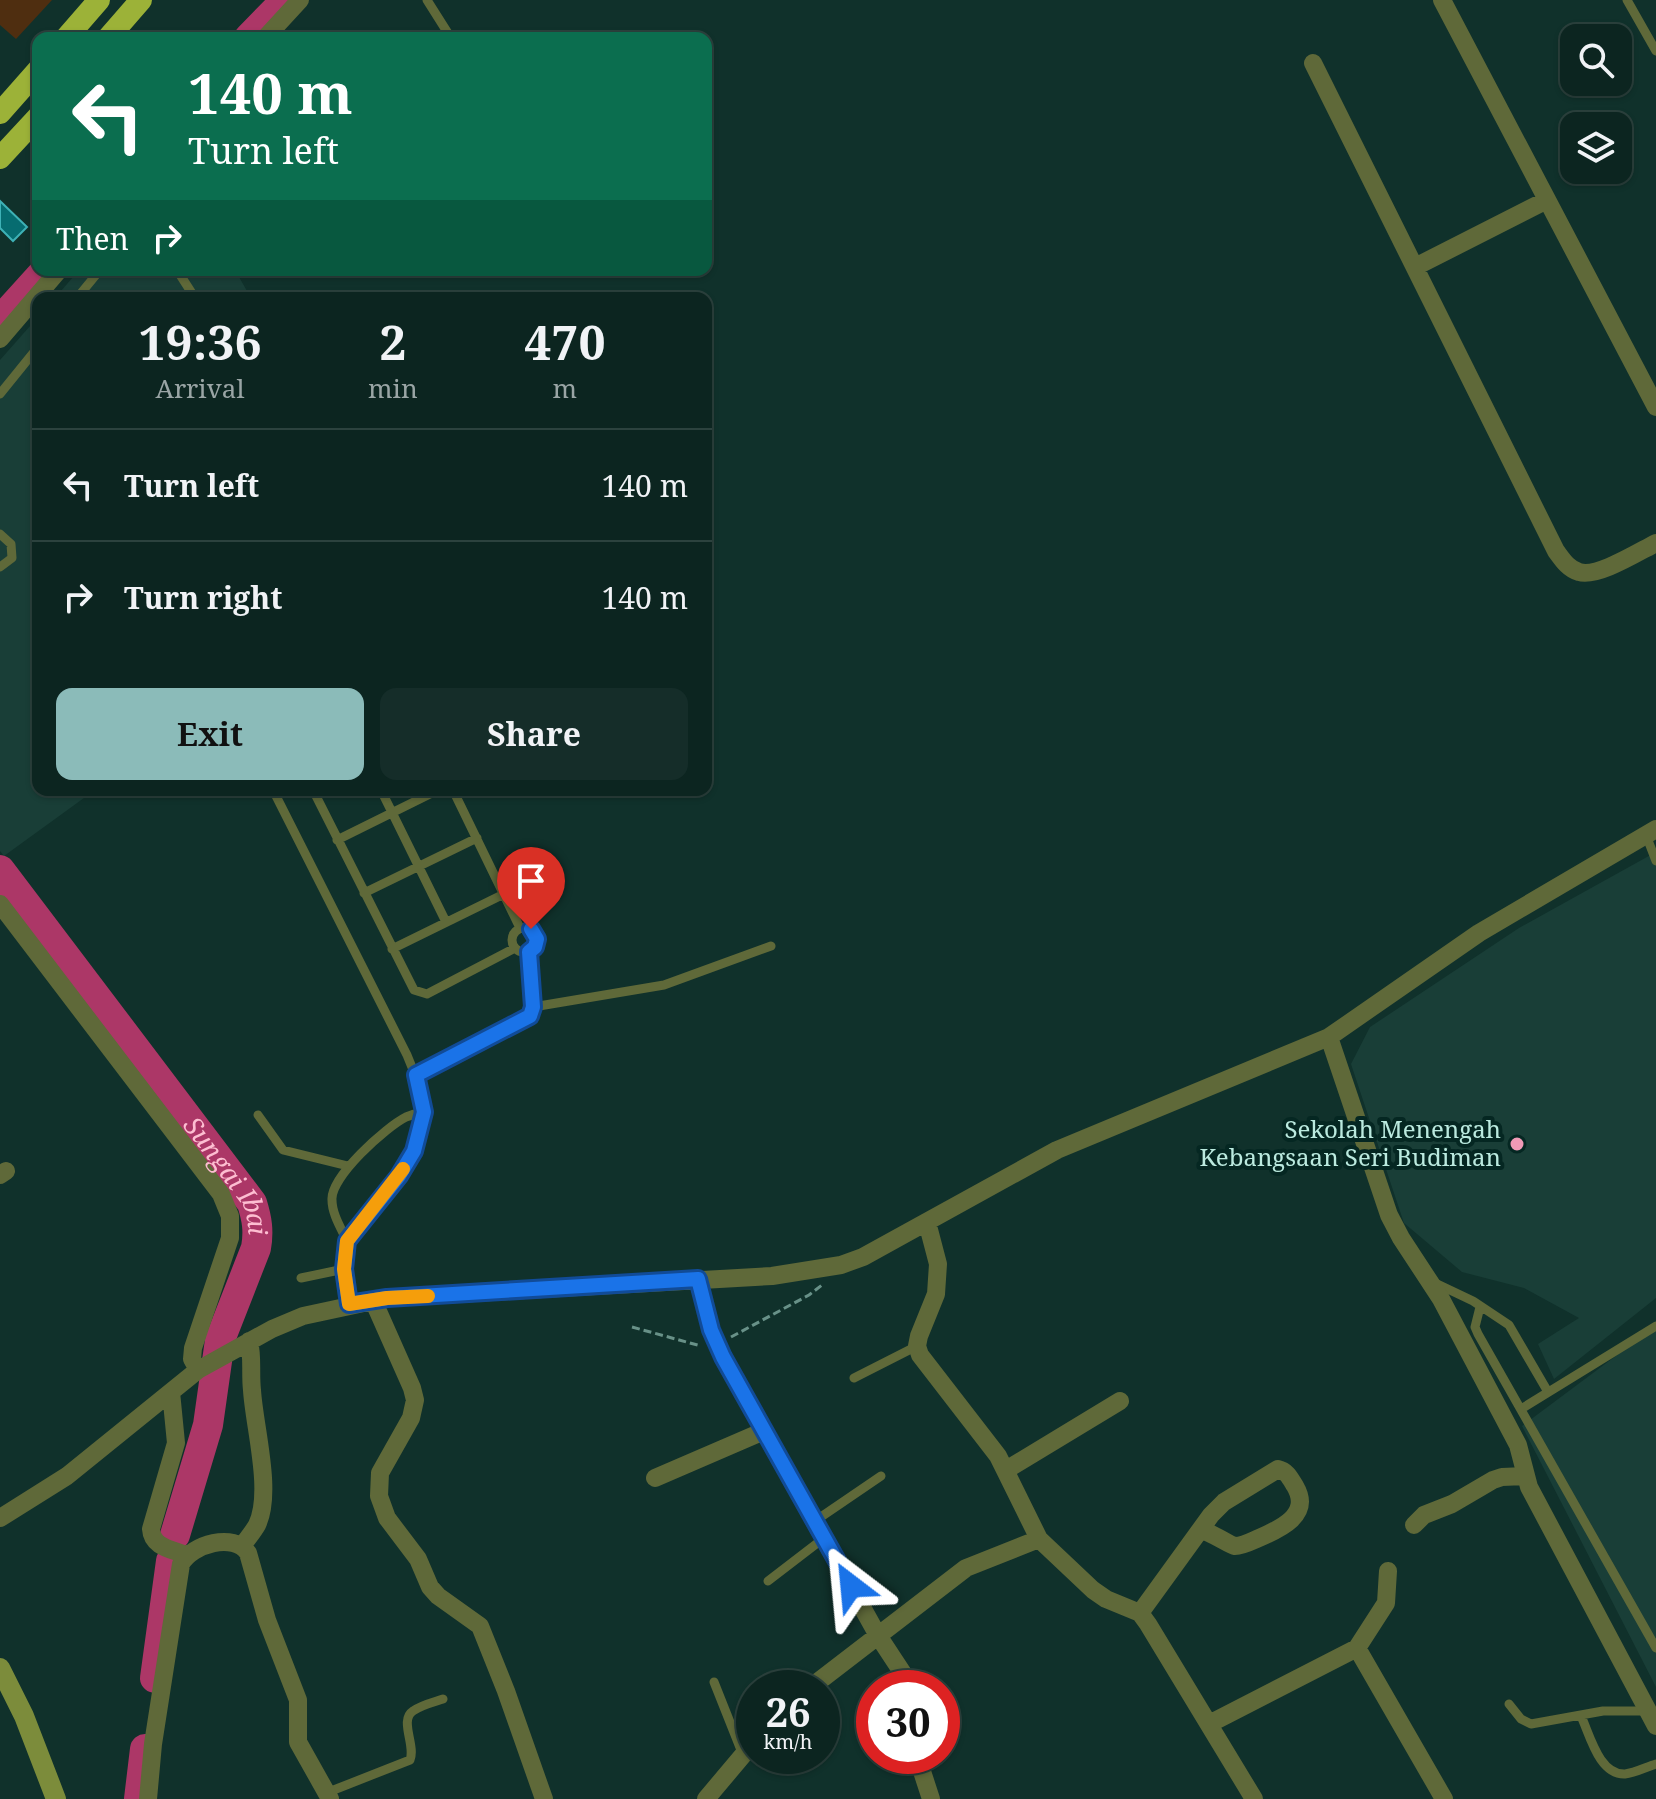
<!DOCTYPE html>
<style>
:root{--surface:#0c2520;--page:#152d29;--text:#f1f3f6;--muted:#9aa5a5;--line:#2c423e;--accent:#8bbbb9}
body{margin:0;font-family:"Noto Serif",serif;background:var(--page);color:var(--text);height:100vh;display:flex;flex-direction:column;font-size:30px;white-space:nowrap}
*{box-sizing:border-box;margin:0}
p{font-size:26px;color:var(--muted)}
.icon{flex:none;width:44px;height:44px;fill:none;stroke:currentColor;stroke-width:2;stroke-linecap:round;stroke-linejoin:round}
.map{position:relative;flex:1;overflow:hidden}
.details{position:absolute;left:32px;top:292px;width:680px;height:504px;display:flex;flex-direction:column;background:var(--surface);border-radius:16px;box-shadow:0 2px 6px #0004,0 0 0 2px var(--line)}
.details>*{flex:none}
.guide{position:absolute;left:32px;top:32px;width:680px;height:244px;border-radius:16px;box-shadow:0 2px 6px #0004,0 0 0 2px var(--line);background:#0b6e4f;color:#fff;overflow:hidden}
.tools{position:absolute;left:1560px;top:24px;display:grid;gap:16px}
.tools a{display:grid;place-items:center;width:72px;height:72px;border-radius:16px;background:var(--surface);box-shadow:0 2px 6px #0004,0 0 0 2px var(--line);font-size:40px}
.speed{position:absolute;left:736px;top:1670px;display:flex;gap:16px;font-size:40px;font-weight:700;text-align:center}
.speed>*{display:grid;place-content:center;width:104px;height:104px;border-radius:50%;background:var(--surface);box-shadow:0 2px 6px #0004,0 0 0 2px var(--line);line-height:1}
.speed small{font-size:20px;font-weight:400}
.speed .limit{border:12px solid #d22;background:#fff;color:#111}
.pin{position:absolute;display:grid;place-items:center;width:68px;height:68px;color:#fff;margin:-82px -34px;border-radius:50% 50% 50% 0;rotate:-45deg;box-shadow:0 0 8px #0007}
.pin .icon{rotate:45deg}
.me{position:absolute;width:88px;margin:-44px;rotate:331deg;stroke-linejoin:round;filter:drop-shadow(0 0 6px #0008)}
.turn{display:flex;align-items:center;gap:28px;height:168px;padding:0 24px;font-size:36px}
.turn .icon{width:104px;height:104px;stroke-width:2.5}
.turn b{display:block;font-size:56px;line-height:68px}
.then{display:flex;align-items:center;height:76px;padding:0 24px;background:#0003;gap:16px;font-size:30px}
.eta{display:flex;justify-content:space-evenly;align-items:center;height:136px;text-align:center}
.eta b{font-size:48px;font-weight:700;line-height:56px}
.button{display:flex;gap:16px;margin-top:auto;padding:16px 24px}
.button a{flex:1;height:92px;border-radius:16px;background:var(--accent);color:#111;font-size:32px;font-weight:700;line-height:92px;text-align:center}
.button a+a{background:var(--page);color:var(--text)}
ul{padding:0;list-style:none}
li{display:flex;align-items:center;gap:24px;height:112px;padding:0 24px;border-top:2px solid var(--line)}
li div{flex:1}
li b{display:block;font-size:30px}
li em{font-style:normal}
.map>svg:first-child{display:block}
.built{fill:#193e37}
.green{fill:#4f2e10}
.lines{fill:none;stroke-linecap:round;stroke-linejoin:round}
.river{stroke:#ac3767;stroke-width:30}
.building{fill:#066c70;stroke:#3eb1b6;stroke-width:2}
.path{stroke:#689188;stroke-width:3;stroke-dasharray:8 4;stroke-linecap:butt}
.service{stroke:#5f6939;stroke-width:9}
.minor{stroke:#5f6939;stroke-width:18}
.secondary{stroke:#7c8c3b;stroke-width:20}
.trunk{stroke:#9cb238;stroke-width:22}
.route-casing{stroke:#114b97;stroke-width:20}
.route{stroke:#1a73e8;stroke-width:14}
.slow{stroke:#f59e0b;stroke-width:14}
.poi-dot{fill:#f09ab6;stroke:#052722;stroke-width:3}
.labels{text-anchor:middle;stroke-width:8;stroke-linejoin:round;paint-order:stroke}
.poi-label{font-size:24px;fill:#bbeadf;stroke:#052722;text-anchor:end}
.water-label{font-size:26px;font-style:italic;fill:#fdbed1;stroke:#052722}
</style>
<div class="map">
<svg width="1656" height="1799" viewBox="0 0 1656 1799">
<rect width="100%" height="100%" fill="#10312b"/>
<path class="built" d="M79,270H235L251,298H55Z
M38,317V790H95L4,856L0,851V360Z
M1656,852V1298L1554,1379L1538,1344L1579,1318L1524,1288L1462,1272L1404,1223L1351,1064L1370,1027L1519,928Z
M1656,1326V1687L1522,1426Z"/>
<path class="green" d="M0,0H52L16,39L0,25Z"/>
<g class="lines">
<g class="river">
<path d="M249,38L286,0"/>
<path d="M0,321L46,270"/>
<path id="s1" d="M0,870L252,1203C257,1219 259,1231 256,1248L220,1340L208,1425L175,1535"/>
<path d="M155,1678L171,1561"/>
<path d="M139,1799L145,1749"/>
</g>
</g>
<path class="building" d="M0,201L27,227L13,241L0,228Z"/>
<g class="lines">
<path class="path" d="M632,1327L701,1346
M731,1337L809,1295L822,1285"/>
<path class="service" d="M427,0L451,38
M1627,0L1656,51
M177,270L195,298
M77,298L100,270
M0,394L38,347
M0,534L11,544L12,558L0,567
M273,790L407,1055C437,1124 418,1153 373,1207C365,1217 351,1229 347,1242C341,1261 346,1284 349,1304
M313,790L414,990L427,994L515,948
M381,790L446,922
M453,790L520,928
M1646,835L1656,861
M337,840L438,790
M364,893L477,838
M512 940a12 12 0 1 1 24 0a12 12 0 1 1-24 0Z
M392,949L504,894
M533,1007L664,985L771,946
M416,1075L530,1016L533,1007L529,952
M258,1115L283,1150L348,1166
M347,1241C341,1228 332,1214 332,1200C330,1177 386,1127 406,1117C411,1115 418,1113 424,1112
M301,1278L344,1269
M1433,1282L1473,1301L1509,1325L1548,1392
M1480,1307L1475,1327L1478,1334L1656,1648
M854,1378L917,1346
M1521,1409L1656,1326
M815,1521L881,1476
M768,1581L824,1538
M714,1682L743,1755
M1509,1704L1521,1719L1531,1724L1603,1711H1648
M1581,1716C1590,1735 1599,1775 1625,1774C1635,1773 1646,1767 1656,1764
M326,1793L410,1760C416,1746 399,1720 413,1711C421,1705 434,1702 443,1699"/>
<path class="minor" d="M1442,0L1656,407
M265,38L300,0
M1313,63L1556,551C1562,559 1568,569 1579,572C1597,578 1638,552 1656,543
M1415,267L1547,200
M0,339L59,270
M0,904L221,1194L230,1216V1238L193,1348L192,1359L198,1370
M1329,1037L1389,1215L1401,1238L1441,1299L1518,1445L1529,1487L1656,1726
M0,1175L6,1171
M927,1222L938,1264L936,1294L919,1336L917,1346L920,1355L998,1456L1039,1539L1093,1590L1106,1599L1140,1613L1148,1624L1254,1799
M698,1279L711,1330L723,1357L877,1634L902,1672L908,1688
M373,1300L412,1388L415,1400L411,1418L380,1473L379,1496L387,1518L418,1559L430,1587L438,1596L480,1626L506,1691L544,1799
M171,1392L176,1443L151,1529C152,1547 171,1549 186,1555
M1006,1470L1120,1401
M655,1478L764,1431
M0,1518L67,1476L198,1370L272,1329L303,1316L387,1298L772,1276L841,1265L863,1257L1057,1150L1329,1037L1479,933L1656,829
M1414,1525L1424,1515L1452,1504L1493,1480L1502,1477L1525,1476
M243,1545C247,1539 253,1532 257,1525C273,1492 254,1426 252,1390C250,1373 253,1358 249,1341
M1140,1613L1211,1515L1224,1502L1278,1469C1287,1471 1290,1478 1295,1486C1312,1515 1280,1529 1259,1538C1252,1541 1243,1546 1235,1546C1229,1545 1213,1533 1201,1530
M1357,1648L1444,1799
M810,1688L966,1568L1039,1539
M1209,1724L1357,1648L1386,1603L1388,1571
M917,1756L931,1799
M148,1799L153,1744L181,1564C192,1544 234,1532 248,1553L267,1620L298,1700V1742L330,1799
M706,1799L754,1742"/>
<path class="secondary" d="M0,1668L24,1716L56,1799"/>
<path class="trunk" d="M66,38L99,0
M108,38L141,0
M0,113L38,70
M0,158L38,117"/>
</g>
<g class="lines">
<defs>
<path id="route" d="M531,929L537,939L535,947L529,952L533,1007L530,1016L416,1075L424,1112L414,1151L399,1176L347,1241L344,1269L349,1304L387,1298L698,1279L711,1330L723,1357L851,1586"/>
</defs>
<use href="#route" class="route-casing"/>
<use href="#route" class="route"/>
<path class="slow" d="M403,1169L347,1241L344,1269L349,1304L387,1298L428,1296"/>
</g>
<circle class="poi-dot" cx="1517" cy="1144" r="8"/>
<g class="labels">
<g class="poi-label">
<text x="1501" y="1138">Sekolah Menengah<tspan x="1501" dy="28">Kebangsaan Seri Budiman</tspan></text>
</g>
<g class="water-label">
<text dy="9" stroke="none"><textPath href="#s1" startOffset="382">Sungai Ibai</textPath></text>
</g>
</g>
</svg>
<div class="tools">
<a><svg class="icon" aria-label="search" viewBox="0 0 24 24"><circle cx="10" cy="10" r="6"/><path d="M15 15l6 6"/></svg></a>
<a><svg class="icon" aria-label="layers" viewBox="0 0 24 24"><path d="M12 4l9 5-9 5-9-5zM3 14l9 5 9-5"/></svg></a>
</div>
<div class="speed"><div>26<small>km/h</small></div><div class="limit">30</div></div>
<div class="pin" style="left:531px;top:929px;background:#d93025"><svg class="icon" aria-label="arrive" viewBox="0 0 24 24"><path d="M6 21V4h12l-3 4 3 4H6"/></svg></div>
<svg class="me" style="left:851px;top:1586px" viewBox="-20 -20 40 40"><path d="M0-17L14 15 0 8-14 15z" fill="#1a73e8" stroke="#fff" stroke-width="4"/></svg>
<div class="guide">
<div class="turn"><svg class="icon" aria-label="left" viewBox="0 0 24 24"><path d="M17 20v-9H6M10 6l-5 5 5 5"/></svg><div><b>140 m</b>Turn left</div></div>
<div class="then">Then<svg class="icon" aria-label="right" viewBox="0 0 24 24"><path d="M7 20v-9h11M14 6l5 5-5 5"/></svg></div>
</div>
<section class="details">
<div class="eta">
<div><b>19:36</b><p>Arrival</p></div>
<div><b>2</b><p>min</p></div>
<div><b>470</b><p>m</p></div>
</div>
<ul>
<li><svg class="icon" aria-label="left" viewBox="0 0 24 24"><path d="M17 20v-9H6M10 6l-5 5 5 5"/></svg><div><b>Turn left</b></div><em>140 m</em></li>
<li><svg class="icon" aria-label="right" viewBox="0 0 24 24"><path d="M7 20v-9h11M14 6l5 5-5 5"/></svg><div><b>Turn right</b></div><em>140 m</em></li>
</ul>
<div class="button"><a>Exit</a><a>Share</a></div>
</section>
</div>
